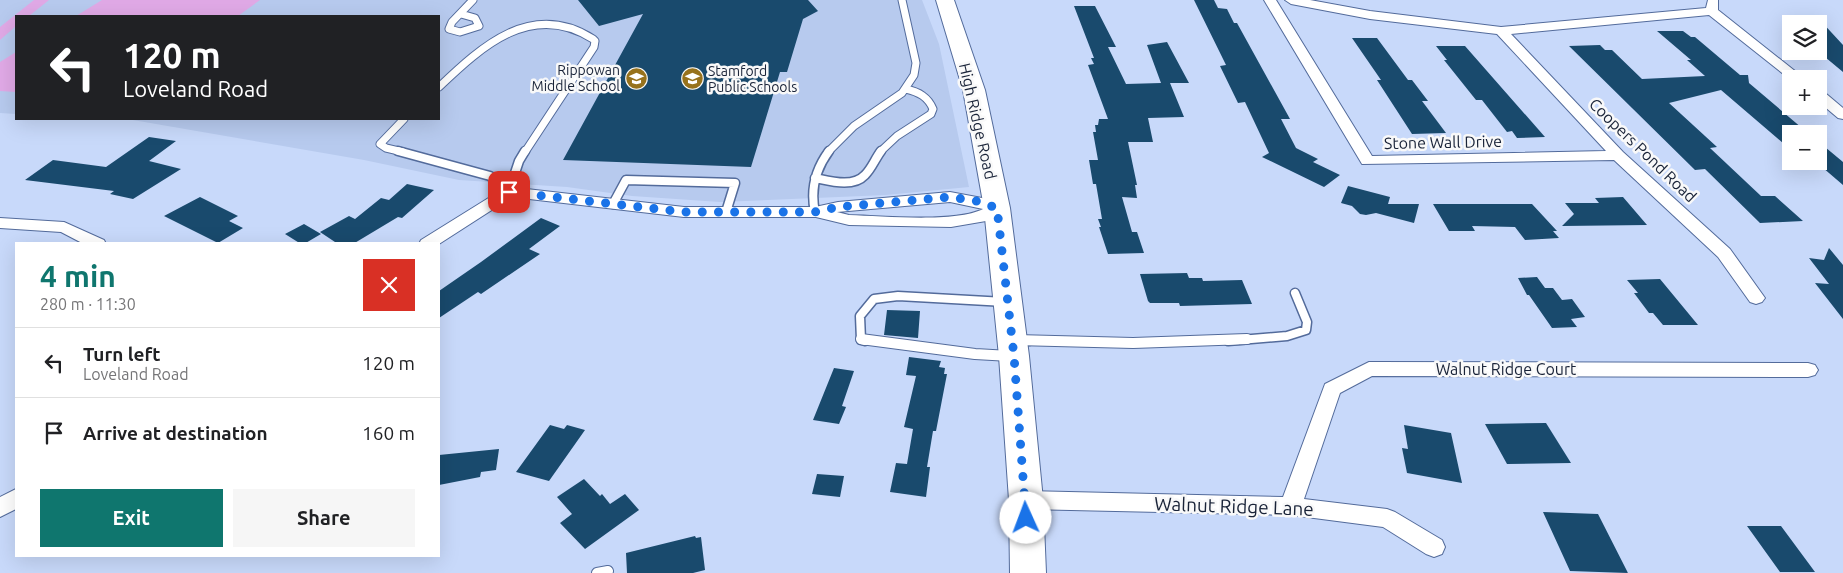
<!DOCTYPE html>
<meta charset="utf-8">
<style>
:root{--surface:#fff;--page:#f6f6f6;--text:#202124;--muted:#757577;--line:#e0e0e0;--accent:#0f766e}
body{margin:0;font-family:Ubuntu,sans-serif;background:var(--page);color:var(--text);height:100vh;display:flex;flex-direction:column;font-size:19px;white-space:nowrap}
*{box-sizing:border-box;margin:0}
p{font-size:16px;color:var(--muted)}
.icon{flex:none;width:28px;height:28px;fill:none;stroke:currentColor;stroke-width:2;stroke-linecap:round;stroke-linejoin:round}
.map{position:relative;flex:1;overflow:hidden}
.side{position:absolute;left:15px;top:242px;width:425px;height:315px;display:flex;flex-direction:column;background:var(--surface);border-radius:0px;box-shadow:0 5px 20px #0002}
.side>*{flex:none}
.top-card{position:absolute;left:15px;top:15px;width:425px;height:105px;border-radius:0px;box-shadow:0 5px 20px #0002;background:#202124;color:#fff;overflow:hidden}
.fabs{position:absolute;left:1782px;top:15px;display:grid;gap:10px}
.fabs a{display:grid;place-items:center;width:45px;height:45px;border-radius:0px;background:var(--surface);box-shadow:0 5px 20px #0002;font-size:25px}
.pin{position:absolute;display:grid;place-items:center;width:42px;height:42px;color:#fff;margin:-21px;border-radius:10px;box-shadow:0 2px 8px #0006}
.me{position:absolute;width:55px;margin:-28px;rotate:358deg;stroke-linejoin:round;filter:drop-shadow(0 0 4px #0008)}
.turn{display:flex;align-items:center;gap:18px;height:105px;padding:0 25px;font-size:22px}
.turn .icon{width:65px;height:65px;stroke-width:2.5}
.turn b{display:block;font-size:35px;line-height:42px}
.round{display:grid;place-items:center;flex:none;width:52px;height:52px;border-radius:0px;background:var(--page)}
.summary{display:flex;align-items:center;justify-content:space-between;height:85px;padding:0 25px}
h1{font-size:30px;font-weight:700;line-height:38px;color:var(--accent)}
.primary-button{display:flex;gap:10px;margin-top:auto;padding:10px 25px}
.primary-button a{flex:1;height:58px;border-radius:0px;background:var(--accent);color:#fff;font-size:20px;font-weight:700;line-height:58px;text-align:center}
.primary-button a+a{background:var(--page);color:var(--text)}
ul{padding:0;list-style:none}
li{display:flex;align-items:center;gap:15px;height:70px;padding:0 25px;border-top:1px solid var(--line)}
li div{flex:1}
li b{display:block;font-size:19px}
li em{font-style:normal}
.map>svg:first-child{display:block}
.built{fill:#b7caee}
.green{fill:#e0a9e6}
.building{fill:#194a6d}
.lines{fill:none;stroke-linecap:round;stroke-linejoin:round}
.lane-far2-casing{stroke:#536b9b;stroke-width:9}
.lane-far1-casing{stroke:#536b9b;stroke-width:11}
.lane-casing{stroke:#536b9b;stroke-width:12}
.street-casing{stroke:#536b9b;stroke-width:2}
.primary-casing{stroke:#536b9b;stroke-width:2}
.lane-far2{stroke:#fff;stroke-width:7}
.lane-far1{stroke:#fff;stroke-width:8}
.lane{stroke:#fff;stroke-width:10}
.street{fill:#fff;fill-rule:evenodd}
.primary{fill:#fff;fill-rule:evenodd}
.route{stroke:#1a73e8;stroke-width:9;stroke-dasharray:0 16.2}
.labels{text-anchor:middle;stroke-width:5;stroke-linejoin:round;paint-order:stroke}
.far-poi-label{font-size:14px;fill:#192338;stroke:#f9f9f9;text-anchor:end}
.street-label{font-size:16px;fill:#192338;stroke:#f9f9f9}
.near-street-label{font-size:19px;fill:#192338;stroke:#f9f9f9}
</style>
<div class="map">
<svg width="1843" height="573" viewBox="0 0 1843 573">
<rect width="100%" height="100%" fill="#c8d9fa"/>
<path class="built" d="M0,0H922L939,44L969,187L886,195L720,202L632,196L567,187L459,180L364,160L127,119H439V16H16V114L0,113Z"/>
<path class="green" d="M34,0H49L29,16H16V26L0,40V27Z
M102,0H260L238,16H76Z
M16,52V92L0,91V62Z"/>
<path class="building" d="M578,0H808L818,11L803,19L787,72H780L751,167L563,160L643,14L599,26Z
M1194,0H1214L1218,8L1227,9L1234,23H1237L1290,119H1281L1296,148L1318,159L1313,162L1340,175L1324,187L1262,157L1269,153L1245,102L1238,103L1220,66L1226,65Z
M1074,6H1095L1116,47H1108L1126,84L1161,83L1147,45L1167,42L1189,83H1170L1184,117L1148,118L1153,142H1128L1137,185H1135L1137,198L1122,197L1132,232H1137L1144,253L1108,254L1099,227H1101L1098,219H1102L1096,184H1093L1089,160H1098L1093,132H1096L1095,125H1098L1099,119H1108L1088,65L1094,64L1091,58H1094Z
M1819,19L1843,45V72L1819,52Z
M1657,31H1683L1691,37H1695L1740,75H1748L1749,83L1809,134H1791V150L1721,90L1669,103L1717,147L1710,148L1761,196H1775L1803,221L1760,223L1705,169L1695,170L1569,46L1600,45L1605,50H1612L1642,79L1705,76L1687,60H1691Z
M1352,38H1377L1408,80H1412L1428,101H1422L1446,133L1412,134L1377,80H1381Z
M1436,46H1465L1545,137L1517,138L1512,131L1507,132L1482,100H1476L1444,60H1447Z
M149,137L176,141L149,161L181,169L133,199L110,194L114,191L25,180L53,160L106,167Z
M1819,142L1843,162V185L1815,161H1819Z
M407,184L434,190L402,218L398,217L353,244H338L320,232L349,216L355,219L381,198L389,200Z
M1348,186L1390,197L1388,204H1419L1414,223L1376,213L1366,215L1360,214L1352,206L1341,203Z
M200,197L238,216L229,221L243,228L218,243L164,216Z
M1623,197L1647,225L1562,226L1574,214L1565,203H1599L1595,198Z
M1433,204H1532L1557,231H1553L1559,238L1525,240L1515,227L1472,226L1475,231H1449Z
M541,218L560,226L529,249L540,254L481,294L478,292L439,318V291L481,262Z
M304,224L321,234L304,244H301L285,234Z
M1829,248L1843,265V319L1815,283L1829,284L1809,258L1824,260Z
M1187,273L1189,278H1202L1203,281L1242,280L1252,304L1180,306L1179,303H1150L1148,301L1140,274Z
M1537,277L1545,288H1553L1562,300L1572,299L1585,317L1571,319L1577,327L1552,328L1529,295H1527L1518,278Z
M1660,279L1698,325H1663L1653,313H1649L1634,293H1638L1627,280Z
M887,310L920,311L918,338L884,335Z
M909,357L941,361L939,367L945,368L944,374H947L936,431H933L927,467H930L926,497L890,492L896,463L907,464L913,429L904,427L916,376L906,375Z
M834,368L854,371L842,406L846,407L839,424L813,420Z
M1546,423L1571,463L1507,464L1485,424Z
M550,425L564,429L567,425L585,430L549,481L516,472Z
M1404,425L1451,433L1462,483L1407,473L1402,448L1408,449Z
M499,449L496,470L481,472L480,477L439,485V455Z
M817,474L844,476L840,497L812,494Z
M584,479L600,496L602,494L610,504L625,494L639,510L585,549L560,523L572,514L557,497Z
M1543,512L1598,514L1628,573L1570,571Z
M1747,526H1781L1815,572H1780Z
M695,536L696,538L701,537L705,570L693,573H627L626,553Z"/>
<g class="lines">
<defs>
<path id="lane-far2" d="M461,14L475,18L479,26L460,32L449,29L452,22L473,0
M439,87C482,46 532,0 593,39L595,41L594,47L525,152
M403,152L386,148L380,144L404,119
M828,152L854,126L902,93L914,75L916,63L902,0
M880,152L897,136L931,114L933,109C928,97 919,92 906,89"/>
<path id="lane-far1" d="M398,151L490,176L509,192
M815,178C830,181 853,188 865,175C872,168 875,159 881,151
M521,193L514,176L519,161L525,151
M613,204L626,180L735,183L726,212
M815,212C810,189 815,170 829,151
M1015,340L1029,341
M865,341L861,340L860,316L874,299L898,296L1005,302
M1228,341L1287,336L1306,330L1307,322L1295,293"/>
<path id="lane" d="M861,339L975,354L1010,356
M1015,340L1133,343L1247,339
M597,573L608,571"/>
<path id="street" d="M1264,0H1276L1372,156L1606,151L1497,34L1370,19L1291,4L1285,0H1310L1370,11L1501,27L1706,8L1708,0H1718V10L1805,79H1791V80L1709,15L1511,34L1623,152L1730,249L1765,298L1762,302L1756,304L1750,302L1718,257L1614,160L1362,164Z
M1819,91L1824,92L1843,108V119L1838,118L1819,102Z
M509,187L684,207H815L838,202L950,192L982,198L1003,205L1005,208L1003,211L986,221L951,227L849,225L816,217H684L512,197L439,244H419L421,240L503,189ZM950,202L983,209C956,223 883,216 849,215L837,212Z
M0,218L64,222L104,240L106,244H84L61,232L0,228Z
M1369,362L1808,363L1815,365L1818,370L1815,375L1808,377L1372,376L1340,393L1304,499L1387,509L1395,512L1442,540L1445,547L1442,554L1434,557L1426,554L1383,527L1291,515L1026,509L1018,506L1015,500L1018,494L1026,491L1283,497L1325,384Z
M16,489V509L0,517V497Z"/>
<path id="primary" d="M936,0H954L985,90L1010,208L1029,356L1043,500L1046,573H1010L1009,500L999,356L984,208L963,90Z"/>
</defs>
<use href="#lane-far2" class="lane-far2-casing"/>
<use href="#lane-far1" class="lane-far1-casing"/>
<use href="#lane" class="lane-casing"/>
<use href="#street" class="street-casing"/>
<use href="#primary" class="primary-casing"/>
<use href="#lane-far2" class="lane-far2"/>
<use href="#lane-far1" class="lane-far1"/>
<use href="#lane" class="lane"/>
<use href="#street" class="street"/>
<use href="#primary" class="primary"/>
</g>
<g class="lines">
<path class="route" d="M509,192L684,212H815L838,207L950,197L976,201L997,208L1014,356L1026,518"/>
</g>
<defs>
<symbol id="school-disc" viewBox="-11 -11 22 22"><circle r="9.5" fill="#97721c" stroke="#f9f9f9"/><path d="M0-5L7-2L0 1L-7-2ZM-4 1L0 2.5L4 1V4Q0 6-4 4Z" fill="#fff"/></symbol>
</defs>
<g fill-rule="evenodd">
<use href="#school-disc" x="624" y="66" width="25" height="25"/>
<use href="#school-disc" x="680" y="66" width="25" height="25"/>
</g>
<g class="labels">
<g class="far-poi-label">
<text x="620" y="75">Rippowan<tspan x="620" dy="16">Middle School</tspan></text>
<text x="708" y="76" text-anchor="start">Stamford<tspan x="708" dy="16">Public Schools</tspan></text>
</g>
<g class="street-label">
<text transform="translate(978 121) rotate(77)" y="6">High Ridge Road</text>
<text transform="translate(1443 142) rotate(-1)" y="6">Stone Wall Drive</text>
<text transform="translate(1643 150) rotate(44)" y="6">Coopers Pond Road</text>
<text x="1506" y="375">Walnut Ridge Court</text>
</g>
<g class="near-street-label">
<text transform="translate(1234 506) rotate(2)" y="7">Walnut Ridge Lane</text>
</g>
</g>
</svg>
<div class="fabs">
<a><svg class="icon" aria-label="layers" viewBox="0 0 24 24"><path d="M12 4l9 5-9 5-9-5zM3 14l9 5 9-5"/></svg></a>
<a>+</a>
<a>−</a>
</div>
<div class="pin" style="left:509px;top:192px;background:#d93025"><svg class="icon" aria-label="arrive" viewBox="0 0 24 24"><path d="M6 21V4h12l-3 4 3 4H6"/></svg></div>
<svg class="me" style="left:1026px;top:518px" viewBox="-20 -20 40 40"><circle r="19" fill="#fff"/><path d="M0-13L10 11 0 6-10 11z" fill="#1a73e8"/></svg>
<div class="top-card">
<div class="turn"><svg class="icon" aria-label="left" viewBox="0 0 24 24"><path d="M17 20v-9H6M10 6l-5 5 5 5"/></svg><div><b>120 m</b>Loveland Road</div></div>
</div>
<section class="side">
<div class="summary"><div><h1>4 min</h1><p>280 m · 11:30</p></div><a class="round" style="background:#d93025;color:#fff"><svg class="icon" aria-label="close" viewBox="0 0 24 24"><path d="M6 6l12 12M18 6L6 18"/></svg></a></div>
<ul>
<li><svg class="icon" aria-label="left" viewBox="0 0 24 24"><path d="M17 20v-9H6M10 6l-5 5 5 5"/></svg><div><b>Turn left</b><p>Loveland Road</p></div><em>120 m</em></li>
<li><svg class="icon" aria-label="arrive" viewBox="0 0 24 24"><path d="M6 21V4h12l-3 4 3 4H6"/></svg><div><b>Arrive at destination</b></div><em>160 m</em></li>
</ul>
<div class="primary-button"><a>Exit</a><a>Share</a></div>
</section>
</div>
